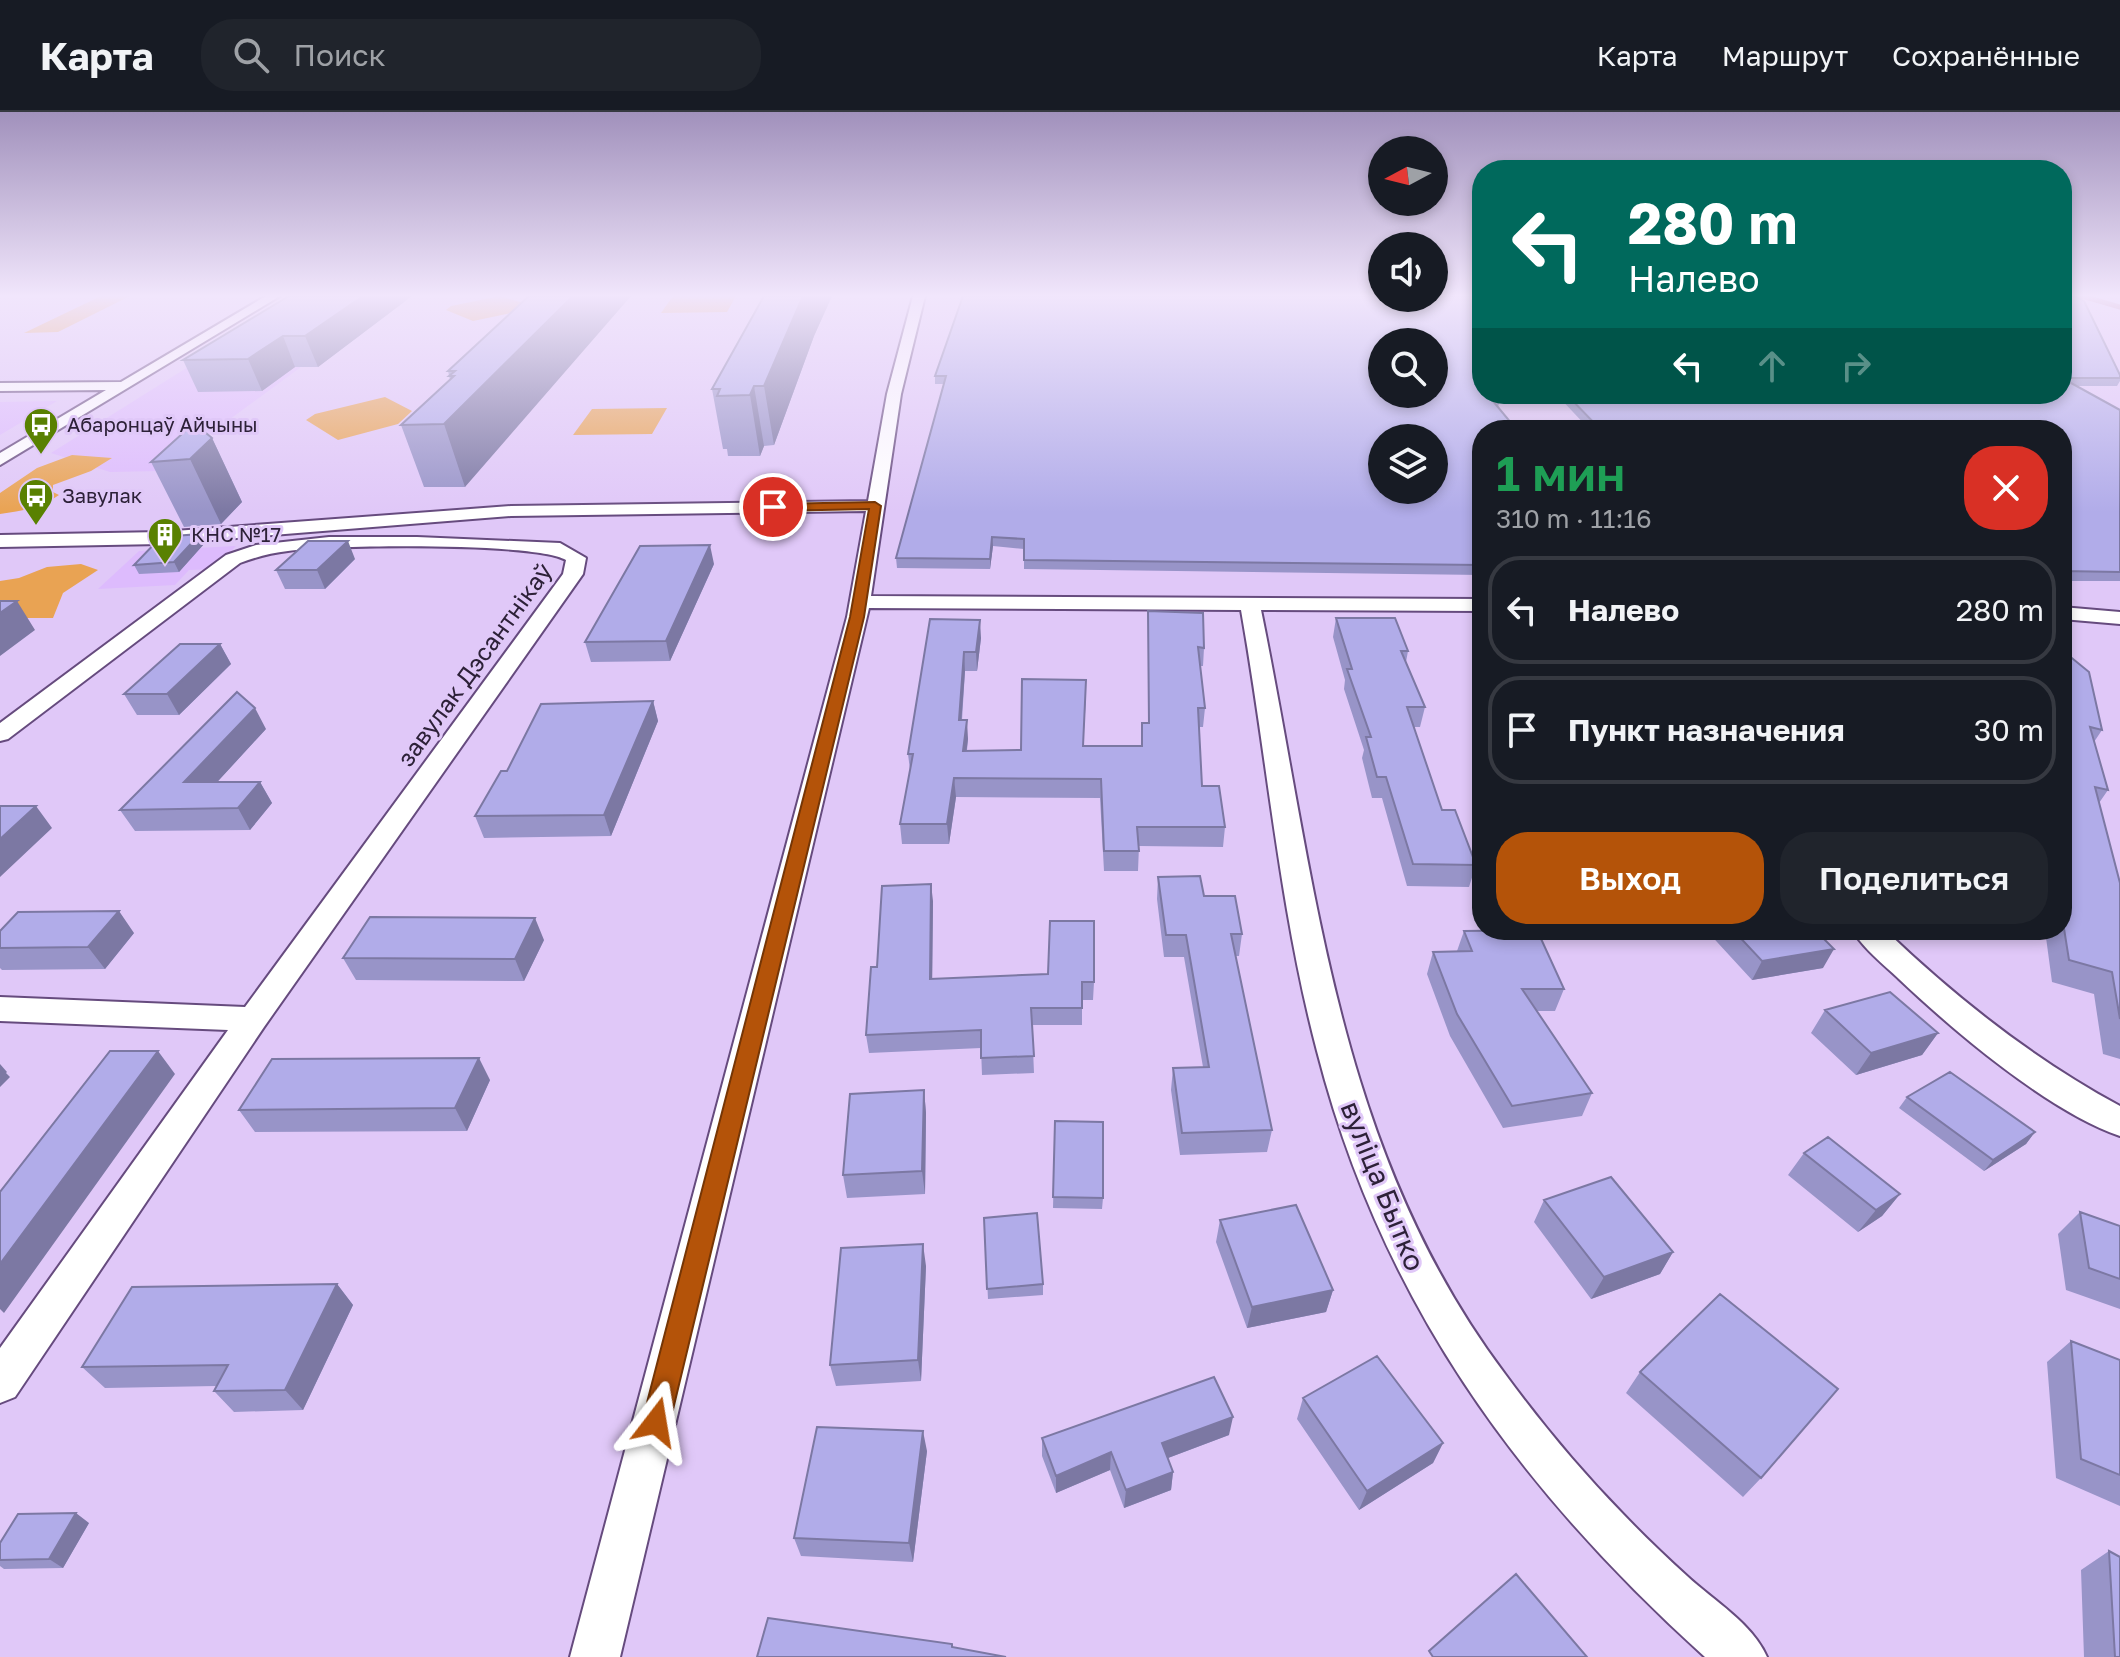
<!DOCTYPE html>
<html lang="ru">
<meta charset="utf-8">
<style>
:root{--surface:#171b24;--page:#20242c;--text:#f1f3f6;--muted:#9ea1a6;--line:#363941;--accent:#b45309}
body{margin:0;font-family:"Golos Text",sans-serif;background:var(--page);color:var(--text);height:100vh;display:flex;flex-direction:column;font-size:30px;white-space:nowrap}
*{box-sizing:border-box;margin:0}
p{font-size:26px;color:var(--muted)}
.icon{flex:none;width:44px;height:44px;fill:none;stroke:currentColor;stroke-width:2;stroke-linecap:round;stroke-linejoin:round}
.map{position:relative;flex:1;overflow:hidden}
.panel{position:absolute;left:1472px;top:308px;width:600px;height:520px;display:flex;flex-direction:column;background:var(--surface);border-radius:32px;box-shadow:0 4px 12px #0003}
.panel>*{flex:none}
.hud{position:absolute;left:1472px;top:48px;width:600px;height:244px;border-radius:32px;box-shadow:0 4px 12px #0003;background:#00695c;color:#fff;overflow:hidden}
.needle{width:52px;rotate:263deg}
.fabs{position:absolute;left:1368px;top:24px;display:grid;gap:16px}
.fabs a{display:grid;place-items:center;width:80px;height:80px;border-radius:50%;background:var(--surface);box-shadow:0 4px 12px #0003;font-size:40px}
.pin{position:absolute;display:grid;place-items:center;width:68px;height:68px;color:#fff;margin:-34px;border:4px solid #fff;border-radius:50%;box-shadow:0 2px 8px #0007}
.me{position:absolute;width:88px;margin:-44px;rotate:14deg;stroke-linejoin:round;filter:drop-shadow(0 0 6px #0008)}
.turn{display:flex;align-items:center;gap:28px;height:168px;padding:0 24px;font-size:36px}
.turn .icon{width:104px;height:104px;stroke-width:2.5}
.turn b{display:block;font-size:56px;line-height:68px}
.lanes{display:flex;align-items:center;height:76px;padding:0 24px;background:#0003;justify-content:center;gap:40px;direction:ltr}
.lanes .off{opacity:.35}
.round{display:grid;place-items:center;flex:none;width:84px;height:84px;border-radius:32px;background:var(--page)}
.summary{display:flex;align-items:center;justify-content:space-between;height:136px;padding:0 24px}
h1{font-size:48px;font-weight:600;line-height:60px;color:#1e9e55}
.button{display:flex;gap:16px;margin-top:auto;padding:16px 24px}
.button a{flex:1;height:92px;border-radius:32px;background:var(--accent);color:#fff;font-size:32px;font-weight:600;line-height:92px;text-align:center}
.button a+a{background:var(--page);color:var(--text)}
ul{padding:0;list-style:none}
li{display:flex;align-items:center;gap:24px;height:108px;margin:0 16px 12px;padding:0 8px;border:4px solid var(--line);border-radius:32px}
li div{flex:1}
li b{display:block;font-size:30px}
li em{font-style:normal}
header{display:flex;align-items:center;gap:48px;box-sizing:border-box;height:112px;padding:0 40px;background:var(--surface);border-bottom:2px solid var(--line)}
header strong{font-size:38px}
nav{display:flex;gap:44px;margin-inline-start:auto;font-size:28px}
.search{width:560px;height:72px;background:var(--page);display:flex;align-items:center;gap:20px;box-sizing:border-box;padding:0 28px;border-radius:32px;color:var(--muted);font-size:30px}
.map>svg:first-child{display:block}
.built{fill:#ddbbfd}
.green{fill:#e9a353}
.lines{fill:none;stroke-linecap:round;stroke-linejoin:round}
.stream{stroke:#a34b66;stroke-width:5}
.minor-casing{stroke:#664b7e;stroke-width:4}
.minor{fill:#fff;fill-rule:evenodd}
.wall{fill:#9894c8}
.shaded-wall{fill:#7c78a3}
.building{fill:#b1ace9;stroke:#7c78a3;stroke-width:2;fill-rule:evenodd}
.route{fill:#b45309;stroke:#753606;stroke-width:2}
.labels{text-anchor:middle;stroke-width:6;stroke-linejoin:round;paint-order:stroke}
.far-poi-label{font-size:20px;fill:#2d2138;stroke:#e0c8f8;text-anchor:start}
.street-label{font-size:24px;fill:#2d2138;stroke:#e0c8f8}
.near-street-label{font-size:28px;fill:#2d2138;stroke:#e0c8f8}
</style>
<header>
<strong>Карта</strong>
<div class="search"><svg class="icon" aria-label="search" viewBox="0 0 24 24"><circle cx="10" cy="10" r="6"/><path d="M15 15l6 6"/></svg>Поиск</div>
<nav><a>Карта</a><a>Маршрут</a><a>Сохранённые</a></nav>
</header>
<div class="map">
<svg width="2120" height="1545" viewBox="0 0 2120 1545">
<rect width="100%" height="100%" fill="#e0c8f8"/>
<path class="built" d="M301,184H398L159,359L110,360L51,341Z
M57,289L0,323V290Z
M236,434L214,457L189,458L175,473L98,477L139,439Z"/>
<path class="green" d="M101,184H130L58,220L24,221Z
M500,184L530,193L525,198L473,209L446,198L451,194Z
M673,184H736L727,200L661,201Z
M385,285L412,299L398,312L338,328L306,308L315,302Z
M667,296L652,322L573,323L592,297Z
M72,343L112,346L91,359L53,373V380L59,383C41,396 21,399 0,402V381L37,356Z
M81,452L98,458L63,481L53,506H0V469L19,466L47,455Z"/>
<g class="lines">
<path class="stream" d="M2082,184L2120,195"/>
<defs>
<path id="minor" d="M266,184H280L0,353V341L106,278L0,279V271L121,270Z
M913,184H925L901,282L871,484L1482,487V499L1261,498C1316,766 1334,1035 1505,1262C1541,1311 1580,1358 1622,1401C1643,1423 1665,1444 1687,1464C1714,1489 1752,1511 1767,1545H1705C1516,1374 1381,1188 1317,939C1279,795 1267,644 1241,498L869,496L620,1545H570L847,505L866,399L511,404L161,432L0,435V423L161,420L511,394L868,389L887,282Z
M329,425H417L560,431L586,446L583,462L264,915L15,1285L0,1291V1236L228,918L0,909V885L245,895L563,462L566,448C534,430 332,433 288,439C271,441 256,445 240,451L8,627L0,629V611L226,443L256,433Z
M2062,495L2120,500V512L2062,507Z
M1852,818H1885C1956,886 2033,947 2120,994V1024C2049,1000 1954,919 1899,867C1883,852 1864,837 1852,818Z"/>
</defs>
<use href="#minor" class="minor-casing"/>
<use href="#minor" class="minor"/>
</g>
<path class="wall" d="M289,184H412L318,255H295L262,279L198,280L183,248Z
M529,184L465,375H424L401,313L450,268L448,259Z
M764,184H832L814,224L774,333L764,334L760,344H728L727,337H723L712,277Z
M2062,184L2120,263V269L2117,274H2076L2120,298V469H2062V318H1590L1556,282H2062Z
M935,264L1482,282L1500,288L1498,295L1482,318V463L1024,457V437L993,434L990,457L897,456L896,446L944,272H935Z
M212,326L242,390L221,412L184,415L151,350Z
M204,432L179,460L139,462L134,453Z
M355,447L325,477H285L276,458Z
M714,452L670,549L591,550L585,530Z
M1148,499L1204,536L1203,554H1200L1205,596L1203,615H1199L1202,674L1225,715L1223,735L1139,734L1138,759H1104L1100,686L956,685L949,732H902L900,712L910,658L908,642L930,507L981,526L977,559H965L962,608L968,627L967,638H1021L1086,586L1083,634H1141L1142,611H1148Z
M1336,506L1408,539L1406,550L1425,595L1420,615H1414L1442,698L1476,753L1469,775L1407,774L1382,686H1372L1362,646L1364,638L1344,577L1345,568L1333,525Z
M220,532L231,552L179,603H137L124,582Z
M2062,538L2102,618L2094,630L2108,678L2099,691L2120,771V947L2103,942L2094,882L2052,870L2045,818H2062Z
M653,589L658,609L611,724L484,726L475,704Z
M266,617L217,670H260L272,691L250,718L135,719L120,698Z
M1158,765L1204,784L1242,822L1239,844H1235L1272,1018L1267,1040L1180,1043L1171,978L1173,956L1203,955L1184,845H1164L1157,787Z
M933,789L932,867L1094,870L1093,888H1082V913H1032L1034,961L982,963L981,936L869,941L866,923L877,855Z
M1706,818H1815L1823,856L1752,868Z
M0,819L134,821L105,857L2,858L0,856Z
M1464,819L1564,877L1555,899H1536L1592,981L1582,1004L1503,1016L1450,924L1427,862L1433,840L1457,839Z
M544,828L524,869L356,868L343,846Z
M1825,898L1938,921L1922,943L1856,963L1811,921Z
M490,968L467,1019L255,1020L239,998Z
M924,978L926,1001L925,1082L847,1086L843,1063Z
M1907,985L2035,1020L2026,1032L1984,1059L1899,996Z
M1055,1009L1103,1086L1102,1097L1053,1096Z
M1804,1041L1900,1082L1882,1104L1858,1120L1788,1063Z
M1544,1088L1673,1140L1660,1162L1591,1187L1534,1110Z
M2080,1100L2120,1114V1197L2066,1178L2058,1122Z
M984,1106L1043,1172V1183L988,1187Z
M1220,1108L1333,1178L1326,1200L1247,1216L1216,1130Z
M926,1154L921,1269L836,1274L830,1253Z
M337,1172L353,1193L303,1298L234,1300L214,1279L216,1274L105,1276L82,1255Z
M2071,1229L2120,1248V1394L2056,1366L2047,1250Z
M1640,1260L1761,1366L1743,1385L1626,1281Z
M1303,1286L1443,1331L1433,1351L1359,1398L1297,1307Z
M1229,1323L1168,1346L1173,1360L1171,1378L1124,1396L1110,1358L1056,1381L1042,1344V1326Z
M927,1339L913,1450L801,1444L794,1426Z
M89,1411L63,1456L4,1457L0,1454V1431Z
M2109,1439L2120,1545H2084L2081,1458Z"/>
<path class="shaded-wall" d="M363,184H412L318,255L305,224Z
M573,184H631L465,375L444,312Z
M803,184H832L814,224L774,333L764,274Z
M283,224L295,255L262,279L248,247Z
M754,274L764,334L760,344L750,283Z
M212,326L242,390L221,412L190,347Z
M200,422L204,432L179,460L174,450Z
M992,425L993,434L990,457V447Z
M348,429L355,447L325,477L317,458Z
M710,433L714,452L670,549L666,529Z
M17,489L35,518L0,544V501Z
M980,508L981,526L977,559L976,540Z
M220,532L231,552L179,603L167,582Z
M964,540L965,559L960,627L959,608Z
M653,589L658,609L611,724L604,703Z
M255,596L266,617L197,692L184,670Z
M967,608L968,627L964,658L963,639Z
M954,666L956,685L949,732L947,712Z
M260,670L272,691L250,718L238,696Z
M36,694L52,716L0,765V727Z
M931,772L933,789L932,884L930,867Z
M119,799L134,821L105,857L88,835Z
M535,806L544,828L524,869L515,847Z
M1834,837L1823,856L1752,868L1762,849Z
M1938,921L1922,943L1856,963L1871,941Z
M158,939L175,962L4,1201L0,1197V1152Z
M479,946L490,968L467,1019L455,996Z
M0,952L7,960L6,961L10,965L0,975Z
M924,978L926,1001L925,1082L922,1059Z
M2035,1020L2026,1032L1984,1059L1993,1048Z
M1900,1082L1882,1104L1858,1120L1876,1098Z
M923,1132L926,1154L921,1269L918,1248Z
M1673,1140L1660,1162L1591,1187L1604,1165Z
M337,1172L353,1193L303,1298L285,1278Z
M1333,1178L1326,1200L1247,1216L1252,1195Z
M1233,1305L1229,1323L1160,1349L1162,1331Z
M923,1319L927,1339L913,1450L909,1431Z
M1443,1331L1433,1351L1359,1398L1367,1379Z
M1111,1340L1110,1358L1056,1381V1364Z
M1173,1360L1171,1378L1124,1396L1126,1378Z
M76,1401L89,1411L63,1456L49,1447Z"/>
<path class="building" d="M289,184H363L305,224H283L248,247L183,248Z
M529,184H573L444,312L401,313L454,264H449L455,259H448Z
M764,184H803L764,274H754L750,283L717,284L720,277H712Z
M963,184H1382V186H1434V184H1482V282H1495L1500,288H1492L1517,318H1482V453L1024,448V427L992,425L990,447L896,446L946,264H935ZM1382,230H1434V282H1382ZM1382,326H1434V378H1382Z
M2062,184H2075L2084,189L2120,263V266H2062Z
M2062,266L2120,298V460L2062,459V318H1601L1566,282H2062Z
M194,311L212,326L190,347L151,350Z
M200,422L174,450L134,453L161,425Z
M308,429H348L317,458H276Z
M710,433L666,529L585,530L640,434Z
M0,489H17L0,501Z
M1148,499L1203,501L1204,536L1198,535L1205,596H1198L1202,674H1219L1225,715H1137L1139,739H1104L1101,667L954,666L947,712H900L913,642H908L930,507L980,508L976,540H964L959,608H967L963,639L1021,638L1022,567L1086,568L1083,634H1142V611H1149Z
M1336,506H1395L1408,539H1401L1425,595H1407L1442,698H1455L1476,753L1413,752L1386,665H1377L1366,625H1371L1347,557H1352Z
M180,532H220L167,582H124Z
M2062,538L2089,560L2102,618L2090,615L2108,678L2095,675L2120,771V907L2112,860L2069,848L2062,804V782L2063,783L2062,777Z
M237,580L255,596L184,670H260L238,696L120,698Z
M653,589L604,703L475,704L501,659H507L541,592Z
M0,694H36L0,727Z
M1200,764L1204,784H1235L1242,822H1231L1272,1018L1182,1021L1173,956L1209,955L1186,823H1166L1158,765Z
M931,772L930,867L1048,862L1050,809H1094V870H1082V896H1031L1034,944L981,946V918L866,923L871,855H877L882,774Z
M119,799L88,835L0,836V819L18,800Z
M370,805L535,806L515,847L343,846Z
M1537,818L1564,877H1522L1592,981L1512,994L1457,902L1433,840L1472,839L1464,819Z
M1733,818H1815L1834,837L1762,849Z
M1890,880L1938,921L1871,941L1825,898Z
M110,939H158L0,1152V1080Z
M479,946L455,996L239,998L272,947Z
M1950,960L2035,1020L1993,1048L1907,985Z
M924,978L922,1059L843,1063L850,982Z
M1055,1009L1103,1010V1086L1053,1085Z
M1828,1025L1900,1082L1876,1098L1804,1041Z
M1611,1065L1673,1140L1604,1165L1544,1088Z
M1296,1093L1333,1178L1252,1195L1220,1108Z
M2080,1100L2120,1114V1167L2089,1156Z
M1037,1101L1043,1172L987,1177L984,1106Z
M923,1132L918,1248L830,1253L841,1136Z
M337,1172L285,1278L214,1279L228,1253L82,1255L132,1175Z
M1720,1182L1838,1277L1761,1366L1640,1260Z
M2071,1229L2120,1248V1363L2081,1347Z
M1377,1244L1443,1331L1367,1379L1303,1286Z
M1214,1265L1233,1305L1162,1331L1173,1360L1126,1378L1111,1340L1056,1364L1042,1326Z
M817,1315L923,1319L909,1431L794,1426Z
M76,1401L49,1447L0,1448V1431L18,1402Z
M2109,1439L2120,1445V1545H2115Z
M1516,1462L1587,1545H1433L1429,1539Z
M768,1506L952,1532V1535L1006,1545H757Z"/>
<linearGradient id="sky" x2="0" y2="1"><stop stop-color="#a191bc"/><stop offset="0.46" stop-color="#f1e6fc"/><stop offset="1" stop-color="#f1e6fc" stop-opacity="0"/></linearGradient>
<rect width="2120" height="400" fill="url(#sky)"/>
<path class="route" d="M875,390L881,394L864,505L670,1310L666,1319L656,1323L646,1319L642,1310L850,505L869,397L773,399L767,395L773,392Z"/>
<defs>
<symbol id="bus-pin" viewBox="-11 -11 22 30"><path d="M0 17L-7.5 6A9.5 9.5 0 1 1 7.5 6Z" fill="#598101" stroke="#e0c8f8"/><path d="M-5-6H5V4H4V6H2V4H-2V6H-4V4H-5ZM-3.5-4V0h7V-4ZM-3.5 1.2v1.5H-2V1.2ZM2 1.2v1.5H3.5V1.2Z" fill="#fff"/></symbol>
<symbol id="building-pin" viewBox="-11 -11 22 30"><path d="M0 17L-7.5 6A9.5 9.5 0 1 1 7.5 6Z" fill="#598101" stroke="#e0c8f8"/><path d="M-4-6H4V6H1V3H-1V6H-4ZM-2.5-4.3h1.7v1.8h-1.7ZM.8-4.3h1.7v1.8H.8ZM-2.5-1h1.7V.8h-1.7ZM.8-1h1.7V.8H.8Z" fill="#fff"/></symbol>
</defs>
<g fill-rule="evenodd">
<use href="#bus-pin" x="21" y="293" width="40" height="54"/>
<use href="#bus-pin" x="16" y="364" width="40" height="54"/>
<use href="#building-pin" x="145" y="403" width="40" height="54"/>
</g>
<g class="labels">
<g class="far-poi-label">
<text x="67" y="320">Абаронцаў Айчыны</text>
<text x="62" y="391">Завулак</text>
<text x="191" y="430">КНС №17</text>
</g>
<g class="street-label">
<text transform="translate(475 553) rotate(-54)" y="8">завулак Дэсантнікаў</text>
</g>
<g class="near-street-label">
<text transform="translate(1383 1074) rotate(68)" y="10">вуліца Бытко</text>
</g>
</g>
</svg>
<div class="fabs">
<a><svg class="needle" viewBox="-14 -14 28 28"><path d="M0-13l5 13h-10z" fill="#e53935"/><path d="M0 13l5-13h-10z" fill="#9ea1a6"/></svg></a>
<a><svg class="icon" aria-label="sound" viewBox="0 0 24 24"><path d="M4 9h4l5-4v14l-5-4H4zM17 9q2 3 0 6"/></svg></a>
<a><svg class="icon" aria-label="search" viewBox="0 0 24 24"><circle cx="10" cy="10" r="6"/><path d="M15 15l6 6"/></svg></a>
<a><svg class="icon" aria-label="layers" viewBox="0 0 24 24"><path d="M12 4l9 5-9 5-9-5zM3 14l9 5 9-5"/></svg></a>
</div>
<div class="pin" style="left:773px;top:395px;background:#d93025"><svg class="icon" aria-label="arrive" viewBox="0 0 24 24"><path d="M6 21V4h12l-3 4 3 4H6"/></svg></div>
<svg class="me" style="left:656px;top:1310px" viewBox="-20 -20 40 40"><path d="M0-17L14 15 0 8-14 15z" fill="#b45309" stroke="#fff" stroke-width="4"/></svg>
<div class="hud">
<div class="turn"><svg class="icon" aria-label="left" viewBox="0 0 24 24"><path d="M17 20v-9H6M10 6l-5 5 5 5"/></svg><div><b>280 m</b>Налево</div></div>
<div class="lanes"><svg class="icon" aria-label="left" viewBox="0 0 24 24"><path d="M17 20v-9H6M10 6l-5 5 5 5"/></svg><svg class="icon off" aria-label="ahead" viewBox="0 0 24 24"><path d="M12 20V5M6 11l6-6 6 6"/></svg><svg class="icon off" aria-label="right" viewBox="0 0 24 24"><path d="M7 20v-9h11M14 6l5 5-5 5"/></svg></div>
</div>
<section class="panel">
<div class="summary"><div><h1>1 мин</h1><p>310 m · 11:16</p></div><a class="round" style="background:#d93025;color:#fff"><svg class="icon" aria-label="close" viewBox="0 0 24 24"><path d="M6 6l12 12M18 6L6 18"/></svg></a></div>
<ul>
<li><svg class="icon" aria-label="left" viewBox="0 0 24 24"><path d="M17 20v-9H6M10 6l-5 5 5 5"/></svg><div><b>Налево</b></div><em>280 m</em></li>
<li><svg class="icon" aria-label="arrive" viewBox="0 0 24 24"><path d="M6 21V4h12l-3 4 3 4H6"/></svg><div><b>Пункт назначения</b></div><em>30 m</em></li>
</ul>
<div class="button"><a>Выход</a><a>Поделиться</a></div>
</section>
</div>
